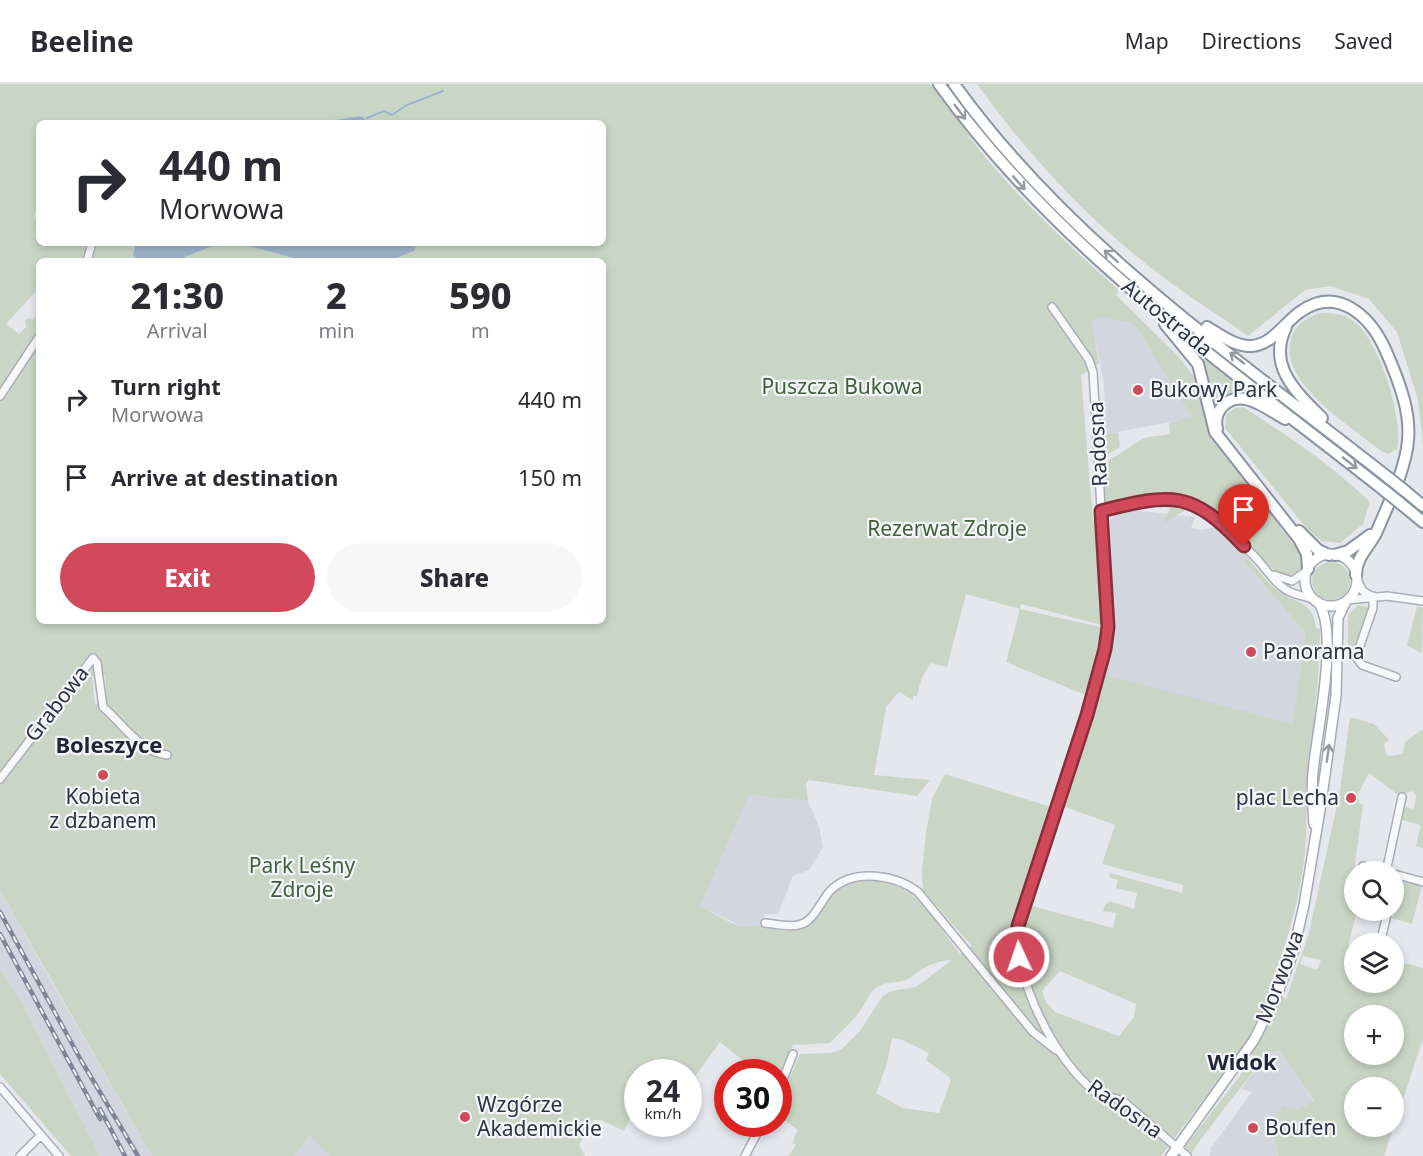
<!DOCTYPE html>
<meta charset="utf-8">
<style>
:root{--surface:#fff;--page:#f7f7f7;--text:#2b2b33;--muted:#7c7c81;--line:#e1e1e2;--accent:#d1495b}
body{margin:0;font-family:"Noto Sans",sans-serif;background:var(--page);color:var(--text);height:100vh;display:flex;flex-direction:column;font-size:22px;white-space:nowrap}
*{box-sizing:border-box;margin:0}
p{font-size:20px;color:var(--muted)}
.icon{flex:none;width:33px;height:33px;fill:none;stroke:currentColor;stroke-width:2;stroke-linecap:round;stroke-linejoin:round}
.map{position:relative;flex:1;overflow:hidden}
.side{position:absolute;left:36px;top:174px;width:570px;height:366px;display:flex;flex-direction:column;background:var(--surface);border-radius:9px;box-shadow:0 3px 9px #0003}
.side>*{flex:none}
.banner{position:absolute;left:36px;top:36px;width:570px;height:126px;border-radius:9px;box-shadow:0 3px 9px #0003;background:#fff;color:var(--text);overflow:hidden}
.controls{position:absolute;left:1344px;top:777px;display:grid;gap:12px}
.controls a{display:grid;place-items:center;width:60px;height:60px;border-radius:50%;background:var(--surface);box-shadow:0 3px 9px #0003;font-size:30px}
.speed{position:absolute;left:624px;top:975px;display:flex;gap:12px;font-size:30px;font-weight:700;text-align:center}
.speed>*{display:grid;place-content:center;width:78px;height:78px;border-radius:50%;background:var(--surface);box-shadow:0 3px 9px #0003;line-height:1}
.speed small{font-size:15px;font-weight:400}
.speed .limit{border:9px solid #d22;background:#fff;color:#111}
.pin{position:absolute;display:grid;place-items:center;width:51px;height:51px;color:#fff;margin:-62px -26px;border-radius:50% 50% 50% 0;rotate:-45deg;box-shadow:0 0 6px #0007}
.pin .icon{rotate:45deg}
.me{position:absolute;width:66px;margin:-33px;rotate:357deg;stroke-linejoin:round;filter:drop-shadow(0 0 4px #0008)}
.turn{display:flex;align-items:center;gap:21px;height:126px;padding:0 24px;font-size:27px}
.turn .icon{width:78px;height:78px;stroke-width:2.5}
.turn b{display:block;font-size:42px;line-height:51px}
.eta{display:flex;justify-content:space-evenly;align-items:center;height:102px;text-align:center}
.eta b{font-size:36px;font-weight:800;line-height:42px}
.button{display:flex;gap:12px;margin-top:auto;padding:12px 24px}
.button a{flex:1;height:69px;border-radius:36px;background:var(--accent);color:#fff;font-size:24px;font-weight:800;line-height:69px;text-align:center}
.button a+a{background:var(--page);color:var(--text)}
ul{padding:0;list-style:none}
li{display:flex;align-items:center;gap:18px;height:78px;padding:0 24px}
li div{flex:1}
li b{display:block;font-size:22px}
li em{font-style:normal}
header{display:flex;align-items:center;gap:36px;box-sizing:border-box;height:84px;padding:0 30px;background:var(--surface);border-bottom:2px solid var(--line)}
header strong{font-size:28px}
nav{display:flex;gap:33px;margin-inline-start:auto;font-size:21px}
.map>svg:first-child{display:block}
.built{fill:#d2d6de}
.green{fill:#c9d6c5;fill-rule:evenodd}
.water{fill:#9fb4cc}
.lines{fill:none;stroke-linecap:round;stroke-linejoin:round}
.stream{stroke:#9fb4cc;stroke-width:2}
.minor-casing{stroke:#a9aeb7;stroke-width:10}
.major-casing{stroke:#a3abb8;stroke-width:12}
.highway-casing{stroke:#8b94a3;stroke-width:14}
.minor{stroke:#f7f8fa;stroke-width:7}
.major{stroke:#fff;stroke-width:9}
.highway{stroke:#fff;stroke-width:10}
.rail-casing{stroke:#7d8696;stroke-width:4.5}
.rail{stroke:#f4f6f9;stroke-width:2;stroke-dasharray:7;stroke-linecap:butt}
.highway-bridge-casing{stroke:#8b94a3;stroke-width:14;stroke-linecap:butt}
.highway-bridge{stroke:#fff;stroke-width:10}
.oneway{stroke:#959aa2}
.route-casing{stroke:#882f3b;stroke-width:15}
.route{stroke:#d1495b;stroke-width:10}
.poi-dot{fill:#d1495b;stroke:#f4f6f9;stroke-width:2}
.labels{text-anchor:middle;stroke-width:4.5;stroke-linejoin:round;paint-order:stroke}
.street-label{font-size:21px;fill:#2b3445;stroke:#f4f6f9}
.park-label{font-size:21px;fill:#3f6138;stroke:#f4f6f9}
.poi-label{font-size:21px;fill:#2b3445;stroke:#f4f6f9;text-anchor:start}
.neighbourhood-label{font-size:22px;font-weight:bold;fill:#1d2536;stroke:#f4f6f9}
</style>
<header>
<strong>Beeline</strong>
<nav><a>Map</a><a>Directions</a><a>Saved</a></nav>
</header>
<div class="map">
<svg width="1423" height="1072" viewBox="0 0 1423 1072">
<rect width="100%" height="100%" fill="#e4e7ec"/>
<path class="built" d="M1101,233L1134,240L1193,334L1100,351L1099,324L1105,321L1104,300L1092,238Z
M1130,426L1195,433L1191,444L1201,446L1217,443L1248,474L1245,478L1305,549L1293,641L1106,591L1114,542L1110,435L1119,428Z
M749,711L808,717L819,743L823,763L809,786L793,792L778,830H765L760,842L743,843L700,822Z
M0,806L47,890L152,1072H100L23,921L0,886Z
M1269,967H1280L1314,1018L1265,1046L1273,1052L1279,1072H1210L1211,1064L1252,1008L1241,1005Z
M310,1051L317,1056L329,1072H295Z"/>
<path class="green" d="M0,0H930C951,21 966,50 985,73C1026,122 1072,165 1119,206L1116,211L1177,271L1195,294L1209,347L1280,436V443L1293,460L1296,458L1303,469V484L1291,493C1279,492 1270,482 1261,474C1246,461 1234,444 1219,431C1183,400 1144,410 1103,424L1105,379L1144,354L1170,350L1169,339L1192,333L1134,240L1101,233L1092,238L1099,280L1081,291L1093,436L1095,437L1102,541L1021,520L1020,525L1105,544L1099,578L1088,612L1006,578L1020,525L966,510L947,583L930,579L921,596L917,612H913V616L899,608L886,623L874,691L930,696L917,712L809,696L806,700L808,717L749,711L700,822C713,828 728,839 741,842C747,844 754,841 760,842C772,842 783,849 796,846C819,839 818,828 831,812C838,802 852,799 863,797C914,791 932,835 960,870L972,862L923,807L922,788L926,748L932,715L945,690L1051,723L1021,819L1113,844L1116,829L1103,827L1105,821L1110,817L1134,825L1137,809L1116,804L1118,796L1109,793L1110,789L1182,809L1183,801L1102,780L1115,741L1063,722L1106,591L1293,640L1305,549L1245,478L1248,474C1257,485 1266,497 1277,506C1295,521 1313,515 1316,544L1320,545C1320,606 1308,666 1309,727L1306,728C1309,789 1289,849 1271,906L1286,915L1309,849L1340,707L1350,633L1374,640L1389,656L1384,660L1387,672L1403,670L1405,658L1423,645V764L1416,762L1421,741L1401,736L1405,723L1414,725L1416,712L1412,707L1398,711L1369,689L1358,710L1359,719L1363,721L1354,787V823L1357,827L1348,861L1354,864V898H1394V876L1423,884V955L1384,1072H1279L1273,1053L1265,1046L1283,1022L1298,1026L1314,1017L1280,967H1269C1258,982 1193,1063 1192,1070L1186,1067L1185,1063L1255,972L1241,966L1161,1072H788L796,1061L792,1059L798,1046L779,1031V1019L800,970L831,969L842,965L860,947L882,913L891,907L916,903L952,876C933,877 925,883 910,894C899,901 889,896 879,902C869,907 868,916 862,924C854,937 840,948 830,959L793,961L779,996L778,988H735L741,975L720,958L692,997L689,995L688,988H676L660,980L654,988H638L637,1020L624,1047L601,1036H594L579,1061L585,1072H329L310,1051L295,1072H152L0,806ZM361,32L371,39H603V159H417L414,167L389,177H603V537H39V229L33,236L28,234L25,236L26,243L19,250L6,240L39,204V177H139L135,175L133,163L135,159H39V136L34,134L39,108V39H314ZM105,591L107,620H95L92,592ZM1303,872L1321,876L1317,886L1300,880ZM1060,887L1136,920L1134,933L1119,952L1055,928L1046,918L1042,907ZM1354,932H1394V970H1354ZM892,954L900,955L929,969L926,976L949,993L951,996L939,1029L903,1024L876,1009L887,980ZM1354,1004H1394V1042H1354Z
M977,0H1423V360L1418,316L1397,248L1369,215L1330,202L1305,206L1248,252C1216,229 1181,208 1150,183C1084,132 1026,68 977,0Z
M220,159H238L304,177H175Z
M1320,229C1331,229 1343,229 1352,236C1379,254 1404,334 1397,365L1389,370L1381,367C1352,343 1278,298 1291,255C1295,240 1307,234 1320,229Z
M1194,264L1251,310L1256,313L1213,326Z
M1243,323C1288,352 1332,381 1370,418L1363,440L1340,459L1322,457L1308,446L1225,344L1226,331L1235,324Z
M1118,348L1120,363L1103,373L1100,351Z
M1180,420L1187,425L1164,439L1170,423Z
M1312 497a19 19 0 1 1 38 0a19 19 0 1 1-38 0Z
M1358,521L1369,523L1352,570H1348V532Z
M1417,522L1423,524L1422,569L1407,562Z
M1402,798L1422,802L1412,840L1392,834Z
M0,886L23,921L100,1072H71L0,990Z"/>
<path class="water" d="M361,32L371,39H314Z
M135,159H220L175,177H139L133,171Z
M238,159H417L414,167L389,177H304Z"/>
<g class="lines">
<path class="stream" d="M367,34L384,27L392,31L407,21L443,7"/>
<defs>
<path id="minor" d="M87,177L92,159
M1052,223L1089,276L1093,288L1108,543C1094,643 1046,744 1018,842C1013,893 1054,975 1094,1007C1100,1012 1114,1013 1124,1018L1187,1072
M0,312L39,253
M1101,427C1191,404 1194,412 1257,475C1266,485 1274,498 1285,505C1294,512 1305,511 1315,516
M1274,491L1292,497L1308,486
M1356,494L1363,507L1371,512
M1373,512V524L1356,573L1362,581L1396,593
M1347,516L1387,512L1423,517
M0,695L93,574L97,579L103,623C124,641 139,667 167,671
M1363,782L1383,788
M1386,788L1402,713
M1394,790L1423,798
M1394,806L1397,792
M765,839C778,840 795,845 806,838C818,830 822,814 832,805C855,784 896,791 918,808L1033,948L1056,966
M1380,860L1388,826
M0,1003L59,1072
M778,1008L793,970
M20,1072L41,1051
M745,1072L762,1040"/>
<path id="major" d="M1305 496a26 26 0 1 1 52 0a26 26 0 1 1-52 0Z
M1314,740C1313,723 1311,705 1313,688C1316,651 1340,547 1318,518
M1171,1072L1254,956L1279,906L1293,869L1304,821L1320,726L1336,612L1338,534L1346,517"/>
<path id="highway" d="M939,0C1058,166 1227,282 1385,407
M954,0C1069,161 1237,274 1390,395
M1165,240L1198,280L1215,348L1299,455L1307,470L1308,485
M1207,243C1220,251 1236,263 1252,262C1273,260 1284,239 1300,228C1337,201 1370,232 1385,265C1422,348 1412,366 1377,447C1370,463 1356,472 1356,491
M1286,243C1267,282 1296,308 1322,334
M1217,345C1215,337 1216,330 1222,323C1240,302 1267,325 1285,335
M1405,407L1423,422
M1400,419L1423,438
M1299,447L1318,466L1329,471
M1335,471L1348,467L1370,451"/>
</defs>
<use href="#minor" class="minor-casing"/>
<use href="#major" class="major-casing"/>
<use href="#highway" class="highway-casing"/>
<use href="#minor" class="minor"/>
<use href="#major" class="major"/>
<use href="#highway" class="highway"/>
<defs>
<path id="rail" d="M0,828L82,978L138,1072
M0,850L100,1035
M100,1025L125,1072"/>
</defs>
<use href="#rail" class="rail-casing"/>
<use href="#rail" class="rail"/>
<defs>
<path id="highway-bridge" d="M1390,395L1405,407
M1385,407L1400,419"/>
</defs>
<use href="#highway-bridge" class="highway-bridge-casing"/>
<use href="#highway-bridge" class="highway-bridge"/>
</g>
<defs><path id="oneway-shaft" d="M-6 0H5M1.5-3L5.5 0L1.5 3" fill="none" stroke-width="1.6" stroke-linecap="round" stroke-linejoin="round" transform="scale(1.5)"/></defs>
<g class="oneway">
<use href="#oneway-shaft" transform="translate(960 28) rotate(53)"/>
<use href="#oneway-shaft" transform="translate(1019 99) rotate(48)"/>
<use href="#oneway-shaft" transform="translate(1111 172) rotate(-139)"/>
<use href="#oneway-shaft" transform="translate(1237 274) rotate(-142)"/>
<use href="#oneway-shaft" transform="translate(1350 379) rotate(38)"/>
<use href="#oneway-shaft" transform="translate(1328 669) rotate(-82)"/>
</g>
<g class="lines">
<defs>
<path id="route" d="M1019,873L1018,842L1087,631L1105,565L1108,543L1101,427C1172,409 1192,406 1244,462"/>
</defs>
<use href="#route" class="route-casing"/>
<use href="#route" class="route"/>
</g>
<g class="poi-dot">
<circle cx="1138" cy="306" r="6"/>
<circle cx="1251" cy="568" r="6"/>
<circle cx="103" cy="691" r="6"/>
<circle cx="1351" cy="714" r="6"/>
<circle cx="465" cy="1033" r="6"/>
<circle cx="1253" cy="1044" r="6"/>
</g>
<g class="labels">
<g class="street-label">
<text transform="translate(1167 234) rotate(39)" y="7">Autostrada</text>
<text transform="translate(1098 360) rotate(-93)" y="7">Radosna</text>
<text transform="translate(57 620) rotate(-52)" y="7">Grabowa</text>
<text transform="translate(1280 893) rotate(-69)" y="7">Morwowa</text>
<text transform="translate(1125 1025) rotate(35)" y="7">Radosna</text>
</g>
<g class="park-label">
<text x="842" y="310">Puszcza Bukowa</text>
<text x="947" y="452">Rezerwat Zdroje</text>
<text x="302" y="789">Park Leśny<tspan x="302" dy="24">Zdroje</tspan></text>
</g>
<g class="poi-label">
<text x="1150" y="313">Bukowy Park</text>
<text x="1263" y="575">Panorama</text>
<text x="103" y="720" text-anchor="middle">Kobieta<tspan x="103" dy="24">z dzbanem</tspan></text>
<text x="1339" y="721" text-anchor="end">plac Lecha</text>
<text x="477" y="1028">Wzgórze<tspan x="477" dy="24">Akademickie</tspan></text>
<text x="1265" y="1051">Boufen</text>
</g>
<g class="neighbourhood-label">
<text x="109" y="669">Boleszyce</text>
<text x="1242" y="986">Widok</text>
</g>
</g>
</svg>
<div class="controls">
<a><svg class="icon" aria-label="search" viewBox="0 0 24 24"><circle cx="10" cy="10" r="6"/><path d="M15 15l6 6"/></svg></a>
<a><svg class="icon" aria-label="layers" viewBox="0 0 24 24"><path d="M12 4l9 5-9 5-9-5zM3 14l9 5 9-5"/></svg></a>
<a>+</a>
<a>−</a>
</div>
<div class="speed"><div>24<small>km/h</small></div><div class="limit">30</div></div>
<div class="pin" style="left:1244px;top:462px;background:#d93025"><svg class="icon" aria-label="arrive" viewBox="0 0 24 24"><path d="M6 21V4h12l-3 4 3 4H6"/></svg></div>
<svg class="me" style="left:1019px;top:873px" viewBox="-20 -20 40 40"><circle r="17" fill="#d1495b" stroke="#fff" stroke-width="3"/><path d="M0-11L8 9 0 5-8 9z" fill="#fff"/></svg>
<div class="banner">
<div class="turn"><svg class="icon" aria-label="right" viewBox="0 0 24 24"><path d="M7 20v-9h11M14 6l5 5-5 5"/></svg><div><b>440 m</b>Morwowa</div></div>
</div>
<section class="side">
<div class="eta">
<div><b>21:30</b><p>Arrival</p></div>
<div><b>2</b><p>min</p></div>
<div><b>590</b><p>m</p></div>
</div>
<ul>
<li><svg class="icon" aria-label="right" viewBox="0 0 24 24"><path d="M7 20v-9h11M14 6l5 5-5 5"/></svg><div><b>Turn right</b><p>Morwowa</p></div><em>440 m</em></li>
<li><svg class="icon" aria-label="arrive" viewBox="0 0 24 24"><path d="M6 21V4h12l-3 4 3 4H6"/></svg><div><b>Arrive at destination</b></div><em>150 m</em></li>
</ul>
<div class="button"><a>Exit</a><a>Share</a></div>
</section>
</div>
